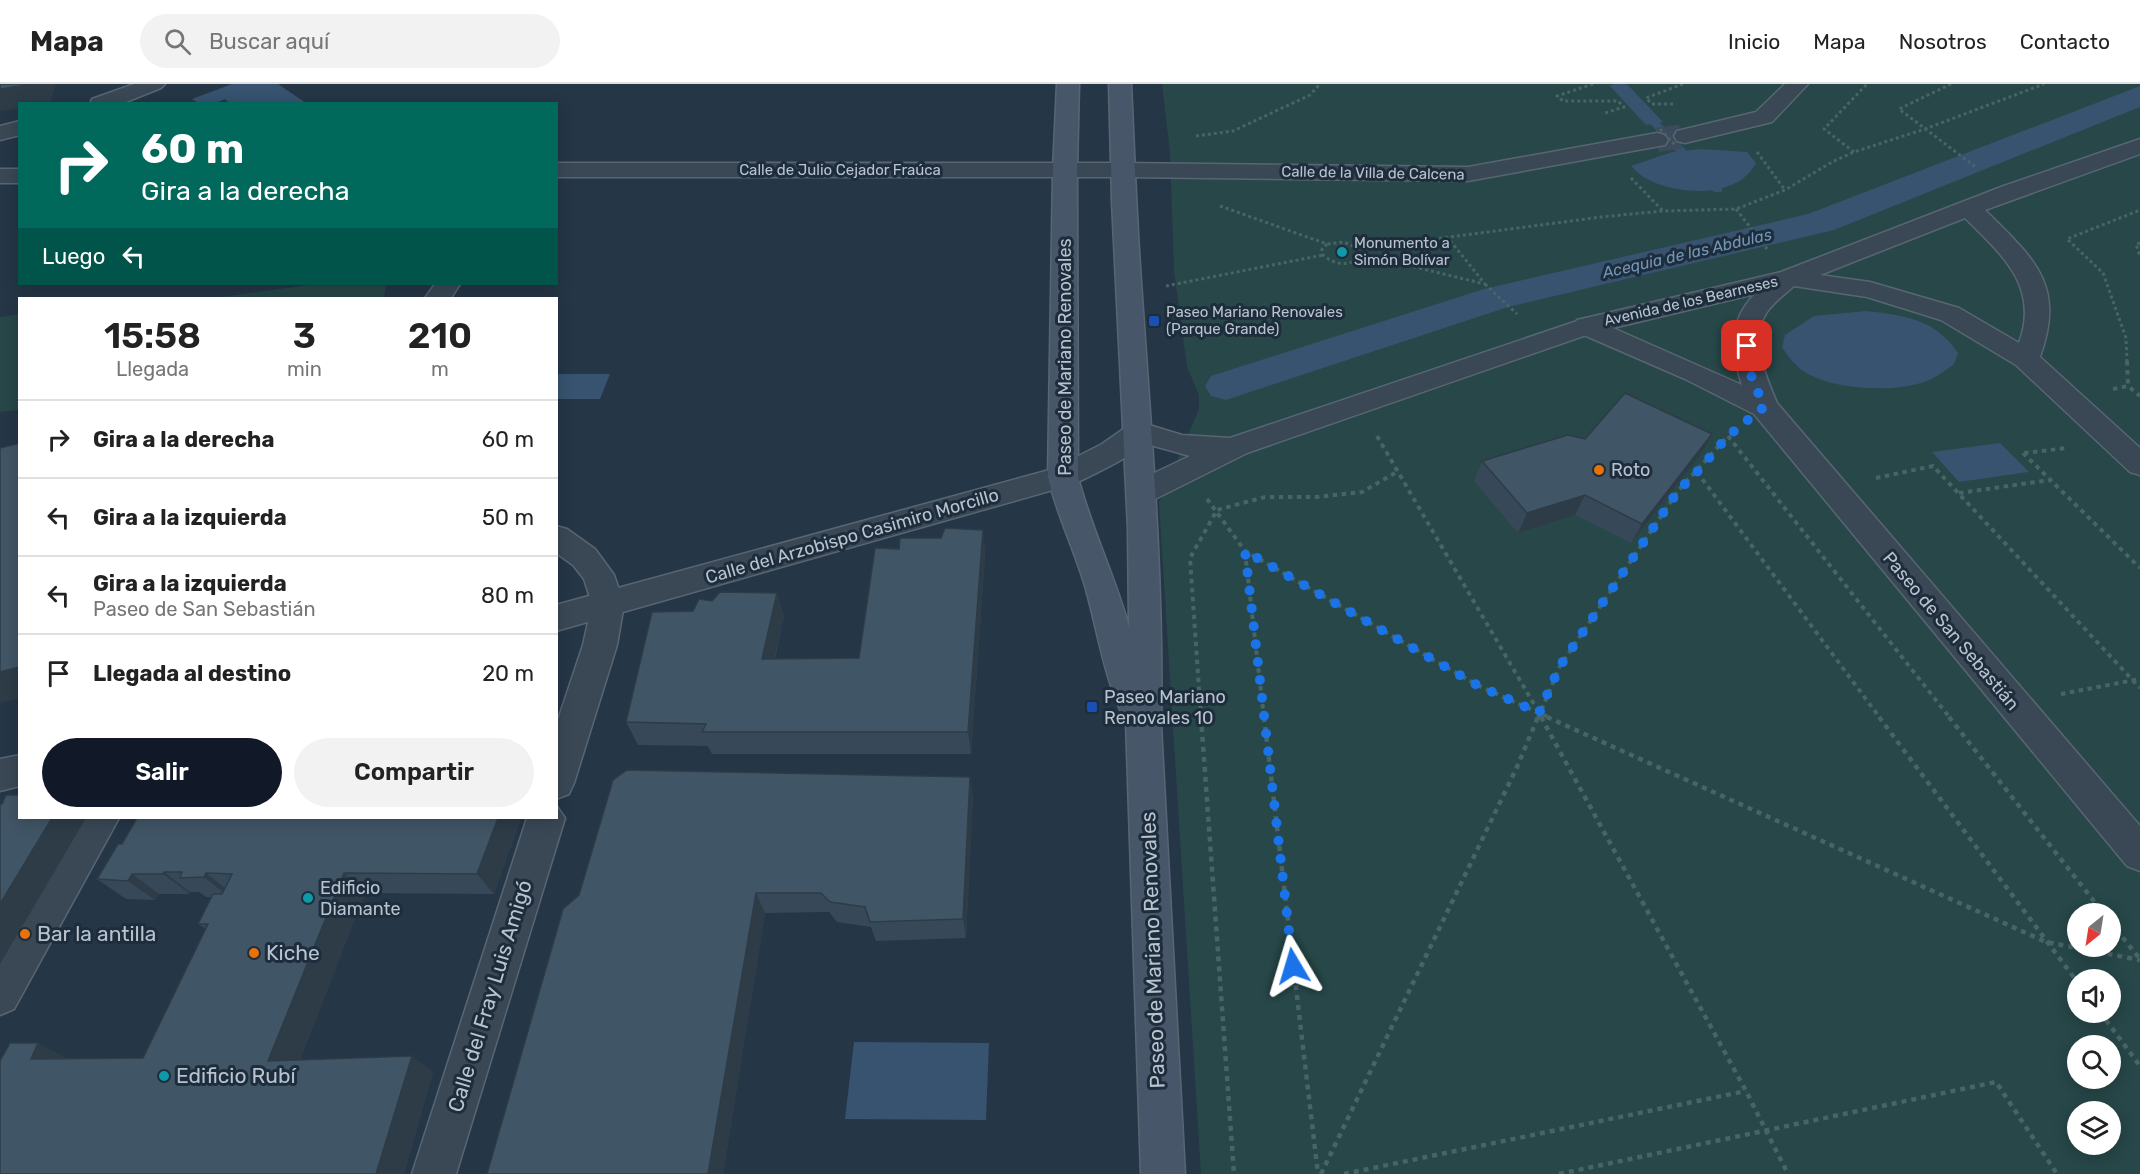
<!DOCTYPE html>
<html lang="es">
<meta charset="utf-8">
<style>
:root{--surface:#fff;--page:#f2f2f2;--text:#222;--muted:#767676;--line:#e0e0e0;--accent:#111827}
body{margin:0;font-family:Rubik,sans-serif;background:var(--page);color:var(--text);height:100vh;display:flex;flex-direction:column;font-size:22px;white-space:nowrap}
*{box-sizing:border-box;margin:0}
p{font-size:20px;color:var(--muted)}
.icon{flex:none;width:33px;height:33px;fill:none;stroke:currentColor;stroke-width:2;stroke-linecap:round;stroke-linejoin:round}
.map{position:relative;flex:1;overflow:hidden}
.details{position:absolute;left:18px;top:213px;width:540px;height:522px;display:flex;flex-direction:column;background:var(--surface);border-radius:0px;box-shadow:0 3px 15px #0003}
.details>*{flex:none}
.guide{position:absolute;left:18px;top:18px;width:540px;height:183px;border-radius:0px;box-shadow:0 3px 15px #0003;background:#00695c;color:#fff;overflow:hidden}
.needle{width:39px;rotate:210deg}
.tools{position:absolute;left:2067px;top:819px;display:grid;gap:12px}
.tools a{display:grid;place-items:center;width:54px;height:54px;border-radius:50%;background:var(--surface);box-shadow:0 3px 15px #0003;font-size:30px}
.pin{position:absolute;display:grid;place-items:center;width:51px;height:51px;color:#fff;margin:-26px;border-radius:12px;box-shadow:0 3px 9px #0006}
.me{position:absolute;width:66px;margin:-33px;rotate:353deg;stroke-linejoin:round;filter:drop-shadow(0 0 4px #0008)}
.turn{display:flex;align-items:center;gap:21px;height:126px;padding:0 24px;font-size:27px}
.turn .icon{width:78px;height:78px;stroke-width:2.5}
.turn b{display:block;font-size:42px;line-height:51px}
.then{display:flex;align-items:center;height:57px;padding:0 24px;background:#0003;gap:12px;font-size:22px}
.eta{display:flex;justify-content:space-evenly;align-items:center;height:102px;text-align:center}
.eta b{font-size:36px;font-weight:600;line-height:42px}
.button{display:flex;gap:12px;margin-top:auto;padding:12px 24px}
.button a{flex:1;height:69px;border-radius:36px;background:var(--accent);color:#fff;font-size:24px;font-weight:600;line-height:69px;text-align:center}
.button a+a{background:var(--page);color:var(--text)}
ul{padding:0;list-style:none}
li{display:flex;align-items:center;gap:18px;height:78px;padding:0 24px;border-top:2px solid var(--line)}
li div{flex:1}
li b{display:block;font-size:22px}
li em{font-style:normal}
header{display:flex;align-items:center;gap:36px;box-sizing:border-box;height:84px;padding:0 30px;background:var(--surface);border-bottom:2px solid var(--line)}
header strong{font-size:28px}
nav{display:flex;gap:33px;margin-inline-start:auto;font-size:21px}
.search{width:420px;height:54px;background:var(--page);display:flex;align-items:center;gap:15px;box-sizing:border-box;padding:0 21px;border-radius:33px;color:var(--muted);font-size:22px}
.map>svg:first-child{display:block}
.green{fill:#274748;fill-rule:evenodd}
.water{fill:#37536f}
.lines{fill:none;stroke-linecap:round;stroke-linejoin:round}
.stream{fill:#37536f;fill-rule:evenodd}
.canal{fill:#37536f;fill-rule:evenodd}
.minor-tunnel{stroke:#3b4b5b;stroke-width:24;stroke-dasharray:24 12;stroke-linecap:butt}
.pedestrian-casing{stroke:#586673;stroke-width:3}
.minor-casing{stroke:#586673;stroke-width:3}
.tertiary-casing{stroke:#586673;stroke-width:3}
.secondary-casing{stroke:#586673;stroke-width:3}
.path-far2{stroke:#486566;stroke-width:3;stroke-dasharray:3 3;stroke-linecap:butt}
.path-far1{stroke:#486566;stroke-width:4;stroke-dasharray:4.5 4.5;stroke-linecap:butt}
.path{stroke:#486566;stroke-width:4.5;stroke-dasharray:5 5;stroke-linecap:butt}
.pedestrian{fill:#3a4856;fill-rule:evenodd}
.minor{fill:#3a4856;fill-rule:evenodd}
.tertiary{fill:#3a4856;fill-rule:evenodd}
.secondary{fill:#475769;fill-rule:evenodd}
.path-bridge{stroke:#486566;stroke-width:3;stroke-dasharray:3 3;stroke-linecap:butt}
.wall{fill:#374958}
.shaded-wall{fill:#2d3c47}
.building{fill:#405566;stroke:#2d3c47;stroke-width:1.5}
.route{stroke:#1a73e8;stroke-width:10;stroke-dasharray:0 18}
.culture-dot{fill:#0f9aa8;stroke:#1e2d3c;stroke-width:2}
.transit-dot{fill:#1a4fb4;stroke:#1e2d3c;stroke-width:2}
.food-dot{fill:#e8710a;stroke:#1e2d3c;stroke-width:2}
.labels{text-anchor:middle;stroke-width:6;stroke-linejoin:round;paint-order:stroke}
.far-street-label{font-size:15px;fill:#b8c3cf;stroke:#1e2d3c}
.far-poi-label{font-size:15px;fill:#b8c3cf;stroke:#1e2d3c;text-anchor:start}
.far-water-label{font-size:16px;font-style:italic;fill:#7496b5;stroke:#1e2d3c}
.street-label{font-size:18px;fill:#b8c3cf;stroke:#1e2d3c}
.poi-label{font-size:18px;fill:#b8c3cf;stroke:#1e2d3c;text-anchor:start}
.near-poi-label{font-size:21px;fill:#b8c3cf;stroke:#1e2d3c;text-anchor:start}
.near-street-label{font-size:21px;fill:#b8c3cf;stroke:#1e2d3c}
</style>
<header>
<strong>Mapa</strong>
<div class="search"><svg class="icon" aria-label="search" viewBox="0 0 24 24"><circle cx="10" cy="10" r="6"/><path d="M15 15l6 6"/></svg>Buscar aquí</div>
<nav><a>Inicio</a><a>Mapa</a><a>Nosotros</a><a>Contacto</a></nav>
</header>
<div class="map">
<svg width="2140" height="1090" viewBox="0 0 2140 1090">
<rect width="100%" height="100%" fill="#253647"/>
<path class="green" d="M1162,0H2140V1090H1201L1159,419L1199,325V311L1187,283L1174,187L1170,69ZM2078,830H2110V862H2078ZM2078,896H2110V928H2078ZM2078,962H2110V994H2078ZM2078,1028H2110V1060H2078Z
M315,200H386L384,214H214Z
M19,230V326L0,328V233Z"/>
<path class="water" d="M232,0H278L306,19L230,20L225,15C214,20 202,23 192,15Z
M1627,0L1663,38L1646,41L1609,1Z
M1700,65L1747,68L1756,79C1738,115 1677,112 1645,94C1640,91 1635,86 1631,82L1672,68Z
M1866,227C1903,231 1936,235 1958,269L1954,280C1946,286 1937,293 1927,297C1896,309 1837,306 1808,290C1796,283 1789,274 1782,263L1785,251L1814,232Z
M557,290H610L600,315H557Z
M2000,359L2029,388L1959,398L1932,368Z
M854,958L989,959L986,1036L845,1035Z"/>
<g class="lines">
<path class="stream" d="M1613,0H1623L1722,104V108H1714Z"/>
<path class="canal" d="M2140,2V23L1834,146L1508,223L1226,316L1211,312L1205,302L1211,292L1484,205L1808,130Z"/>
<path class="minor-tunnel" d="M1657,56L1685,52"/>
<defs>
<path id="pedestrian" d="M2140,55V70L1985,126C2034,175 2066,200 2040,273L2140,364V391L2130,388L2016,281L1941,236L1867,213L1794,202C1785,210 1774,218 1767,228C1749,255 1766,293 1777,319L2140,742V787L2127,782L1754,330L1685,295L1577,248L1573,242L1577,236L1586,234L1781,188L2001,103ZM1965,134C2001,170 2040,202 2019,259L1959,224L1870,198L1820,191ZM1755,210C1728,237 1731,267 1742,301L1613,244Z
M80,734H119L14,925L0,931V872Z"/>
<path id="minor" d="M134,0H165L161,4L121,20H90L92,15Z
M1785,0H1808L1772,38L1685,59L1677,57L1674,52L1677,47L1756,28Z
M20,37V51L0,56V42Z
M1657,49L1665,51L1668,56L1665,61L1468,97L1123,93H556V79H1123L1468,83Z
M0,85H20V99H0Z
M435,200H460L451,214H425Z
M1586,234L1595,236L1599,242L1595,248L1247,369L1153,416L1142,419L1131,416L1127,408L1131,400L1190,372L1129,355L1125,348L1129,341L1139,338L1182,351L1230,354Z
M556,442L567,445L595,465L614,491L624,520L617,561L574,699L569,710L556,715V642L583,561L592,520L584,495L573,481L556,469Z
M556,721L565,734L456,1090H412L527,734H556Z"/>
<path id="tertiary" d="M1139,338L1149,341L1153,348C1140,371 1097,388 1074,400L556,547V521L1053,385L1102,360L1129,341Z
M20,671V702L0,707V675Z"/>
<path id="secondary" d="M1057,0H1079L1077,86L1078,393C1091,444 1115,492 1129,543L1128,445L1112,118L1109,0H1131C1134,61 1136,121 1140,182C1150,335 1164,487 1161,641L1185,1090H1141L1126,638C1104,596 1098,547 1085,502C1074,465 1057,431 1048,393L1053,86Z"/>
</defs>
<use href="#pedestrian" class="pedestrian-casing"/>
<use href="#minor" class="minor-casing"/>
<use href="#tertiary" class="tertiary-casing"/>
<use href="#secondary" class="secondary-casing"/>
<path class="path-far2" d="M1593,0L1557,12L1563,17H1618L1624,23L1602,30
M1951,0L1899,25L1977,84
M1673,20H1652L1646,14L1683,0
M1196,52L1233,47L1310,11L1320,0
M1757,68L1785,106
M1854,68L1824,45L1867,0
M1631,94L1663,127
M1220,122L1327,160L1344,158L1359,165L1601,133L1663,127L1736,125L1785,106L1832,78L1854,68L1925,45L2044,0
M1736,125L1767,165
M2140,159L2136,160L2140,173
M1327,160L1322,165L1323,171C1335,181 1348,183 1361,173V168
M1361,170L1485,200L1448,154
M1485,200L1517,230
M1166,202L1323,171
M2127,278L2126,254L2103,189L2067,155L2140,126"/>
<path class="path-far1" d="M2127,277L2128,302
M2113,305L2128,302L2140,312
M1377,352L1542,634
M1728,352L1950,634
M2023,369L2140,484
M2024,369L2067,364
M1697,388L1880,634
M1876,394L1933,382L2140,604
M1959,409L2050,396
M1207,415L1245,467L1477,601L1550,634
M1245,468L1264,634
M2061,610L2140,595
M1201,634L1190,474L1217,426L1265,413H1317L1362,408L1397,388
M1538,634L1560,582L1678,407L1728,352"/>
<path class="path" d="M1201,633L1234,1090
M1264,633L1318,1090
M1541,633L1746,1007L1788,1090
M1547,633L2046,858L2140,876
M1879,633L2078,899
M1949,633L2104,830
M2110,838L2140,875
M2100,928L2140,982
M1321,1090L1517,683L1538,633
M1344,1090L1746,1007
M1559,1090L1996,998L2057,1090"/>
<use href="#pedestrian" class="pedestrian"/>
<use href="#minor" class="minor"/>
<use href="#tertiary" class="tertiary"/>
<use href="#secondary" class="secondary"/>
<path class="path-bridge" d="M1660,45L1676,62"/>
</g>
<path class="wall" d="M1585,355L1701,370L1631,459L1575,431L1518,449L1474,397L1482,377Z
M983,446L985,471L971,670H712L708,662L638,661L626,638L693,527L712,517L777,509L784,532L775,575L859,574L899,465L941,454Z
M970,693L973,714L966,854L876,857L871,843L837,838L829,828L765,829L723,1090H487L563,825Z
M137,734H521L494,810L365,809L300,976L433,988L404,1090H0L69,975L143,974L206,845L198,840L211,813H206L199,808H190V810H159L155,816L126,815L97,795L122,760Z"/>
<path class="shaded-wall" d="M34,0H56L50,19L20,20V24L0,27V5Z
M1712,350L1701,370L1631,459L1642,440Z
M1585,411L1575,431L1518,449L1527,429Z
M983,446L985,471L971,670L968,648Z
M777,509L784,532L769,598L762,575Z
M20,583V614L0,619V588Z
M970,693L973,714L966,854L963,835Z
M52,734H86L0,880V820Z
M498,734H521L494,810L477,790Z
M164,788L190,808V810L163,790Z
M206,789L231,809L229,813L204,793Z
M344,789L365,809L294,993L268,977Z
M132,790L159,810L155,816L128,797Z
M756,809L765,829L723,1090H708Z
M38,959L71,976L31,975Z
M412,972L433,988L404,1090H376Z"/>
<path class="building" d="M0,0H34L0,5Z
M1625,309L1712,350L1642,440L1585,411L1527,429L1482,377L1568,351L1585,355Z
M20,359V583L0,588V364Z
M945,444L983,446L968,648H702L706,640L626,638L652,528L693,527L699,515L712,517L720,508L777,509L762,575L859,574L875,464L899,465L900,454H941Z
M627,686L970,693L963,835L870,838L865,823L830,818L821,809H756L708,1090H487L563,825L579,811L613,696Z
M6,711H20V734H52L0,820V720H2Z
M137,734H498L477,790L344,789L268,977L412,972L376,1090H0V977L10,959H38L31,975L143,974L208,840H198L213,810H222L232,790L206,789L204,793L180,794L182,788H164L163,790H132L128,797L97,795L118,760H122Z"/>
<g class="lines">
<path class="route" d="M1293,882L1245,467L1477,601L1539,629L1560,582L1678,407L1697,388L1728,352L1764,323L1751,291L1747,262"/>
</g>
<g class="culture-dot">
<circle cx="1342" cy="168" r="6"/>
<circle cx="308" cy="814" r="6"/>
<circle cx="164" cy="992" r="6"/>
</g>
<g class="transit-dot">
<rect x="1148" y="231" width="12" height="12" rx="3"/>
<rect x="1086" y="617" width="12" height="12" rx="3"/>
</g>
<g class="food-dot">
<circle cx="1599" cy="386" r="6"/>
<circle cx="25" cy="850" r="6"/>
<circle cx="254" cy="869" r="6"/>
</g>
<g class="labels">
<g class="far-street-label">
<text x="840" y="91">Calle de Julio Cejador Fraúca</text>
<text transform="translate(1373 89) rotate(1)" y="5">Calle de la Villa de Calcena</text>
<text transform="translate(1691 217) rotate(-13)" y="5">Avenida de los Bearneses</text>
</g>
<g class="far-poi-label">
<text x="1354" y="164">Monumento a<tspan x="1354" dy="17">Simón Bolívar</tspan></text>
<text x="1166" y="233">Paseo Mariano Renovales<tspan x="1166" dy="17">(Parque Grande)</tspan></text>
</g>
<g class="far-water-label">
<text transform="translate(1687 169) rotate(-13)" y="6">Acequia de las Abdulas</text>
</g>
<g class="street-label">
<text transform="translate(1065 273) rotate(-90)" y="6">Paseo de Mariano Renovales</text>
<text transform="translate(852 452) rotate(-16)" y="6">Calle del Arzobispo Casimiro Morcillo</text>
<text transform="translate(1951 547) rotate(50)" y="6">Paseo de San Sebastián</text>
</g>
<g class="poi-label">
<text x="1611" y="392">Roto</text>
<text x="1104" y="619">Paseo Mariano<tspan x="1104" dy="21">Renovales 10</tspan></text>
<text x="320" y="810">Edificio<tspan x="320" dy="21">Diamante</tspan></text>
</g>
<g class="near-poi-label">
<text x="37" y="857">Bar la antilla</text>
<text x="266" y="876">Kiche</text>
<text x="176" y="999">Edificio Rubí</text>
</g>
<g class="near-street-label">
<text transform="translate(1153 866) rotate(-92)" y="7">Paseo de Mariano Renovales</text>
<text transform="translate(490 912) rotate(-73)" y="7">Calle del Fray Luis Amigó</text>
</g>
</g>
</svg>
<div class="tools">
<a><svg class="needle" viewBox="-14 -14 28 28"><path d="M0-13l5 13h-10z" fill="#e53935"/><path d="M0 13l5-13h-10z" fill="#767676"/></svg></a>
<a><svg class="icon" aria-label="sound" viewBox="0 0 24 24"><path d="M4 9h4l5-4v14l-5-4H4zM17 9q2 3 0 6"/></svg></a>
<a><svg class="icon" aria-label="search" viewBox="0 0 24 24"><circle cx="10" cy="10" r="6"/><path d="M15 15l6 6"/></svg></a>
<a><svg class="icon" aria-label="layers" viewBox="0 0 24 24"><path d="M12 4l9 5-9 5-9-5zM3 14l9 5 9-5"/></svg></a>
</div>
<div class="pin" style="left:1747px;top:262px;background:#d93025"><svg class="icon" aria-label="arrive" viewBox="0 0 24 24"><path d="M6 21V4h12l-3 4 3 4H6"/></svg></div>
<svg class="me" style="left:1293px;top:882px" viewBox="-20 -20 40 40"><path d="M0-17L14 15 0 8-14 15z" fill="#1a73e8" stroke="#fff" stroke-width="4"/></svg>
<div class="guide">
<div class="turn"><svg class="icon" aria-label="right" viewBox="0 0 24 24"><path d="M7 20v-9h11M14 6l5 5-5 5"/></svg><div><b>60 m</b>Gira a la derecha</div></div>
<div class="then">Luego<svg class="icon" aria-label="left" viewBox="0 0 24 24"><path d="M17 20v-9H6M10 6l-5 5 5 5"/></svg></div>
</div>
<section class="details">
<div class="eta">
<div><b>15:58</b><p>Llegada</p></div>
<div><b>3</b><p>min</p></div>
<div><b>210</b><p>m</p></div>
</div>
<ul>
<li><svg class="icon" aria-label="right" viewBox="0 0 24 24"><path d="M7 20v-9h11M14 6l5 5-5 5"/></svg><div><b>Gira a la derecha</b></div><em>60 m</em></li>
<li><svg class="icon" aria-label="left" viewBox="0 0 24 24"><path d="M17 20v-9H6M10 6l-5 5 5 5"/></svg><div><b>Gira a la izquierda</b></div><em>50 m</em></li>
<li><svg class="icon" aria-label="left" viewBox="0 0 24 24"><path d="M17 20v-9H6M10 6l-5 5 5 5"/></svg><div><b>Gira a la izquierda</b><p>Paseo de San Sebastián</p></div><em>80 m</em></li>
<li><svg class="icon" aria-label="arrive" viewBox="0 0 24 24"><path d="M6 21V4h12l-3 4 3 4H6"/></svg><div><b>Llegada al destino</b></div><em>20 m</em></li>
</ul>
<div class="button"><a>Salir</a><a>Compartir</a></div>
</section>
</div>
